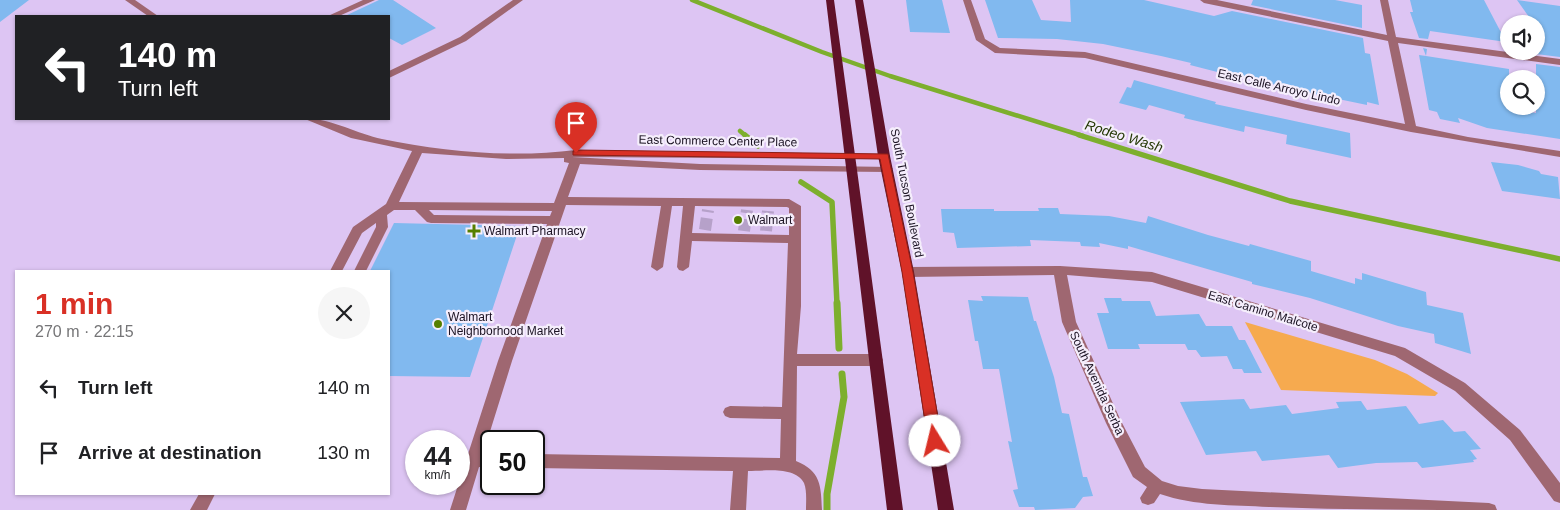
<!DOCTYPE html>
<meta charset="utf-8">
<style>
:root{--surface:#fff;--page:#f6f6f6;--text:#202124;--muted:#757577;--accent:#d93025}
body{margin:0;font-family:Helvetica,sans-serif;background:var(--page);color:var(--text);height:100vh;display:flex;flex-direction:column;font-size:19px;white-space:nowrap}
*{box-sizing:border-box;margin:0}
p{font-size:16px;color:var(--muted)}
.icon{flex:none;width:28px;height:28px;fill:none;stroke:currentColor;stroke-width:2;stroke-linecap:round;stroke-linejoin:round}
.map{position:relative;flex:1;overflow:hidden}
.sheet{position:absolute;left:15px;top:270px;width:375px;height:225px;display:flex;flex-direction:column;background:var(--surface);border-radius:0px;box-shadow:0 1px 4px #0004}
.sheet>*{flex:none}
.banner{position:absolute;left:15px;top:15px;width:375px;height:105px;border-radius:0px;box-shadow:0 1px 4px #0004;background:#202124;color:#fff;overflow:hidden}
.buttons{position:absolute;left:1500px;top:15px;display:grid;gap:10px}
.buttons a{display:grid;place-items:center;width:45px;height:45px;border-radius:50%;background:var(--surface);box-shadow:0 1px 4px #0004;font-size:25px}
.speed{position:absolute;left:405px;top:430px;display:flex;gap:10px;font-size:25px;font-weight:700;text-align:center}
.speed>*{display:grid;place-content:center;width:65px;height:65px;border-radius:50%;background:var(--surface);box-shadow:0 1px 4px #0004;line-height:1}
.speed small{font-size:12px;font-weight:400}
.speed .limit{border:2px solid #111;border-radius:8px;background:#fff;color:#111}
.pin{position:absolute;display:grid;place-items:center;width:42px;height:42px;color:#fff;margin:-51px -21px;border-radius:50% 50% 50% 0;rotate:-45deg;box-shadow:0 0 5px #0007}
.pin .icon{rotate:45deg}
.me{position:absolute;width:55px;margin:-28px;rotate:351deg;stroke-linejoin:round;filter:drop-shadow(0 0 4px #0008)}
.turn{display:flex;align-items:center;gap:18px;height:105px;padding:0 20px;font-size:22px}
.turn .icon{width:65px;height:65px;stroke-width:2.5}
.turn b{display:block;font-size:35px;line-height:42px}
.round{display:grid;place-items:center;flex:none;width:52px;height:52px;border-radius:26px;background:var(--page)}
.headline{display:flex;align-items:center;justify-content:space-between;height:85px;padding:0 20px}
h1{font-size:30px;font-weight:700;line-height:38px;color:var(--accent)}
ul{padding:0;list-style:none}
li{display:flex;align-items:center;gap:15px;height:65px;padding:0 20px}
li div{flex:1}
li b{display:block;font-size:19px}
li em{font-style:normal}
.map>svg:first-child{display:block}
.green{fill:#f6aa4f}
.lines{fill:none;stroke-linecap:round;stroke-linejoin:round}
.stream-far2{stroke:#7daf2d;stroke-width:4.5}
.stream-far1{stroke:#7daf2d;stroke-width:5.5}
.stream{stroke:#7daf2d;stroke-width:7}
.building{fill:#81b9ef}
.minor-tunnel{stroke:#b6a1c9;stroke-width:12;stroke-dasharray:12 6;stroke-linecap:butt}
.minor{fill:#9f6771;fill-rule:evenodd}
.major{fill:#601229;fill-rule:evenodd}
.route{fill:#d93025;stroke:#8d1f18}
.poi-dot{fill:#567f00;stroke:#f5eefc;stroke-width:2}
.labels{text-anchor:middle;stroke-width:4.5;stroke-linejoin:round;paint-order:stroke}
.street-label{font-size:12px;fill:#1a1222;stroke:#f5eefc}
.poi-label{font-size:12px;fill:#1a1222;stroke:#f5eefc;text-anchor:start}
.water-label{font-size:14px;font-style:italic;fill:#263906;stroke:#f5eefc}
</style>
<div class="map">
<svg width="1560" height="510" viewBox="0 0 1560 510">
<rect width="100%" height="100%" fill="#ddc5f3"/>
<path class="green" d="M1245,322L1375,360L1407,374L1438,393L1435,396L1281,390Z"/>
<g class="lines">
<path class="stream-far2" d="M692,0L822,52L890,76L1083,136
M740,131L746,136"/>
<path class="stream-far1" d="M745,135L758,146
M1079,135L1290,201L1560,259
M801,182L832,202L837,304"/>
<path class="stream" d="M837,303L839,348
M827,510V494L844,397L842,374"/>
</g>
<path class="building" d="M0,0H29L0,22Z
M379,0H393L436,28L402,45L389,38V16H345Z
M906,0H942L950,33L910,32Z
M985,0H1032L1041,20L1071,22L1070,0H1144L1214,16L1232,11L1363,38L1365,53L1370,54L1379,105L1367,102V105L1295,90L1226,72L1225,74L1190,65L1191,63L1161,56L1103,44L1057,39L998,38Z
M1253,0H1335L1362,5V28L1251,5Z
M1410,0H1484L1506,42L1430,31L1428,39L1419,38L1410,12H1413Z
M1517,0L1560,6V57L1536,54V24H1534Z
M1423,48L1427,49L1426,56L1509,69V109L1536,113V64L1560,67V139L1487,128L1458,118L1460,123L1440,119L1437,112L1429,110L1419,55L1426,56Z
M1134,80L1216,102L1215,104L1350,133L1351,158L1286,144L1287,135L1245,126L1244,132L1184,118L1185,115L1149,105L1146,110L1119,103L1127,87L1131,88Z
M1491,162L1518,165L1539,171L1541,174L1558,177L1560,199L1502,191Z
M1038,208H1058L1060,214L1109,216L1146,223L1148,216L1208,235L1249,246L1250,244L1311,261V271L1355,284V278L1362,280V273L1426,292L1427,305L1463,313L1471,354L1435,343L1434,334L1398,326L1310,298L1252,284V282L1128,246V249L1099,243L1100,247L1081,246L1080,242L1030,240L1031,246L957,248L954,233L943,232L941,209H994V211H1039Z
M394,223L520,226L470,377L389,376V271H370Z
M981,296L1028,297L1034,321H1036L1054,377L1062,413L1069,414L1083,477H1087L1093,496L1083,497L1075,508L1035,510L1034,507H1019L1013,490L1018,489L1008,441L1012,442L999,369H983L978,341H975L968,300L983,301Z
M1104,298H1121L1122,301H1150L1156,316L1199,314L1206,326H1232L1239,340H1245L1262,373H1244L1242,369H1233L1227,356L1201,357L1196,350H1188L1185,344H1138L1140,349H1108L1097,313H1109Z
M1244,399L1250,409L1286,405L1292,414L1339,408L1336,402L1361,401L1367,410L1406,406L1419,424L1443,420L1454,432L1465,431L1481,449L1470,450L1477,459L1473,460L1474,462L1422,468L1417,462L1376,463L1338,468L1329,455L1262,461L1256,451L1206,455L1180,402Z"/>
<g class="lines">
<path class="minor-tunnel" d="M705,230L708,210
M744,231L747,210
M766,231L768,211"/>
<path class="minor" d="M125,0H135L158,16H148Z
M363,0H375L339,16H328Z
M513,0H523L466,41L389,78V71L460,37Z
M963,0H971L985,39L1000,48L1085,52L1306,104L1405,124L1388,41L1204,3L1200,0H1217L1387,35L1380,0H1388L1396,37L1560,59V65L1398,43L1416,126L1468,137L1560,151V157L1411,132L1306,110L1085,58L995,53L976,40Z
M305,119C328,117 357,134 382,139C444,152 513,158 576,150L888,154L890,156L888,158L884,159L572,157L700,164L891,167L893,169L887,172L700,170L580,164L568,197L789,199L801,206V306L797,354H876L881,356L883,360L881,364L876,366H797L796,461C821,471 821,486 822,510H806C806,502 807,490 804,483C795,466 764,471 748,471L746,510H730L733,471L534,468V454L780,458L781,419L730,418L725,416L723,412L725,408L730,406L782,407L788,243L692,241L689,267L683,271L679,270L677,267L683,206H672L663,267L657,271L651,267L661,206L566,205L512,361L483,454H491V468L479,467L466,510H450L498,361L547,224L431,223L427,222L415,210H394L387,215L388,227L366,271H354L376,227V223L362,233L342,271H330L353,227L386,204L412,151L351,138ZM422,153L506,159L564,158V162L569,163L554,203L399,202ZM695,206L787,207L789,208V235L692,233ZM429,210L552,211L550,216L434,215Z
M1060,266L1152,272L1405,348L1465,383L1520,430L1560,483V503L1554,501L1510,440L1455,391L1395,356L1152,282L1067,275L1076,322L1121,421L1145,467L1162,481L1178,486L1202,489L1489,503L1495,505L1497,510C1421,510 1345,510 1269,507C1233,505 1195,506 1160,494L1154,503L1148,505L1142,503L1140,498L1147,487L1133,477L1106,423L1062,322L1054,275L908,277L902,272L908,267Z
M199,494H215L207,510H190Z"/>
<path class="major" d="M826,0H834L903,510H887Z
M855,0H863L890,156L914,272L954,510H938L902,272L878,156Z"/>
</g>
<path class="route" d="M576,150L888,154L913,272L942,441L940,445H930L928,441L902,272L880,159L573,155V151Z"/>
<g class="poi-dot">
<circle cx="738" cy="220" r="5"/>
<path d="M471.5 223.5h5v5h5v5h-5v5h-5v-5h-5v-5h5z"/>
<circle cx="438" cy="324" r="5"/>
</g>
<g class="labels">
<g class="street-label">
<text transform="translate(1279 87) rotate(13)" y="4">East Calle Arroyo Lindo</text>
<text transform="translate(718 141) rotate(1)" y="4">East Commerce Center Place</text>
<text transform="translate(907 193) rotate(79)" y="4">South Tucson Boulevard</text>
<text transform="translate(1263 311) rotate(17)" y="4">East Camino Malcote</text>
<text transform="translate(1097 383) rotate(65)" y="4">South Avenida Serba</text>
</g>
<g class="poi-label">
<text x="748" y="224">Walmart</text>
<text x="484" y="235">Walmart Pharmacy</text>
<text x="448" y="321">Walmart<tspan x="448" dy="14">Neighborhood Market</tspan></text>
</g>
<g class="water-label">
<text transform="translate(1124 136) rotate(17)" y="5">Rodeo Wash</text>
</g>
</g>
</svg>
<div class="buttons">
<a><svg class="icon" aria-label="sound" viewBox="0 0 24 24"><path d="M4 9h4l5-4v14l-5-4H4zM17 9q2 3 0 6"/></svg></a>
<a><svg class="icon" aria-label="search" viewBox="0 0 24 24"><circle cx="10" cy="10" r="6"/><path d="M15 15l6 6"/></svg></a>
</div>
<div class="speed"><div>44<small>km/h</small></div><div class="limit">50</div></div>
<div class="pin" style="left:576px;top:153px;background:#d93025"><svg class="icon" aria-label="arrive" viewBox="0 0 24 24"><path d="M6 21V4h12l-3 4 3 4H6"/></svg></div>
<svg class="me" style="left:935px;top:441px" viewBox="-20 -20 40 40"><circle r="19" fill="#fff"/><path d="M0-13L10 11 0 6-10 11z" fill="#d93025"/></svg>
<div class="banner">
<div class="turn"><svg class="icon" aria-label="left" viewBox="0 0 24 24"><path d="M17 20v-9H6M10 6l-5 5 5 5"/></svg><div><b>140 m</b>Turn left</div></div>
</div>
<section class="sheet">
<div class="headline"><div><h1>1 min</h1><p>270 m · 22:15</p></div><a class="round"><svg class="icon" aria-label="close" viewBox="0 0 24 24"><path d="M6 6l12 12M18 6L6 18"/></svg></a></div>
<ul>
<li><svg class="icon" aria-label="left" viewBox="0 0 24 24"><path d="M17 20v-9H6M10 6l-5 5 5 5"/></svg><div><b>Turn left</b></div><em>140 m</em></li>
<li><svg class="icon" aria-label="arrive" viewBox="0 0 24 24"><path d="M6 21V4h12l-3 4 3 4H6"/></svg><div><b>Arrive at destination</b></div><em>130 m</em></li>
</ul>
</section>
</div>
